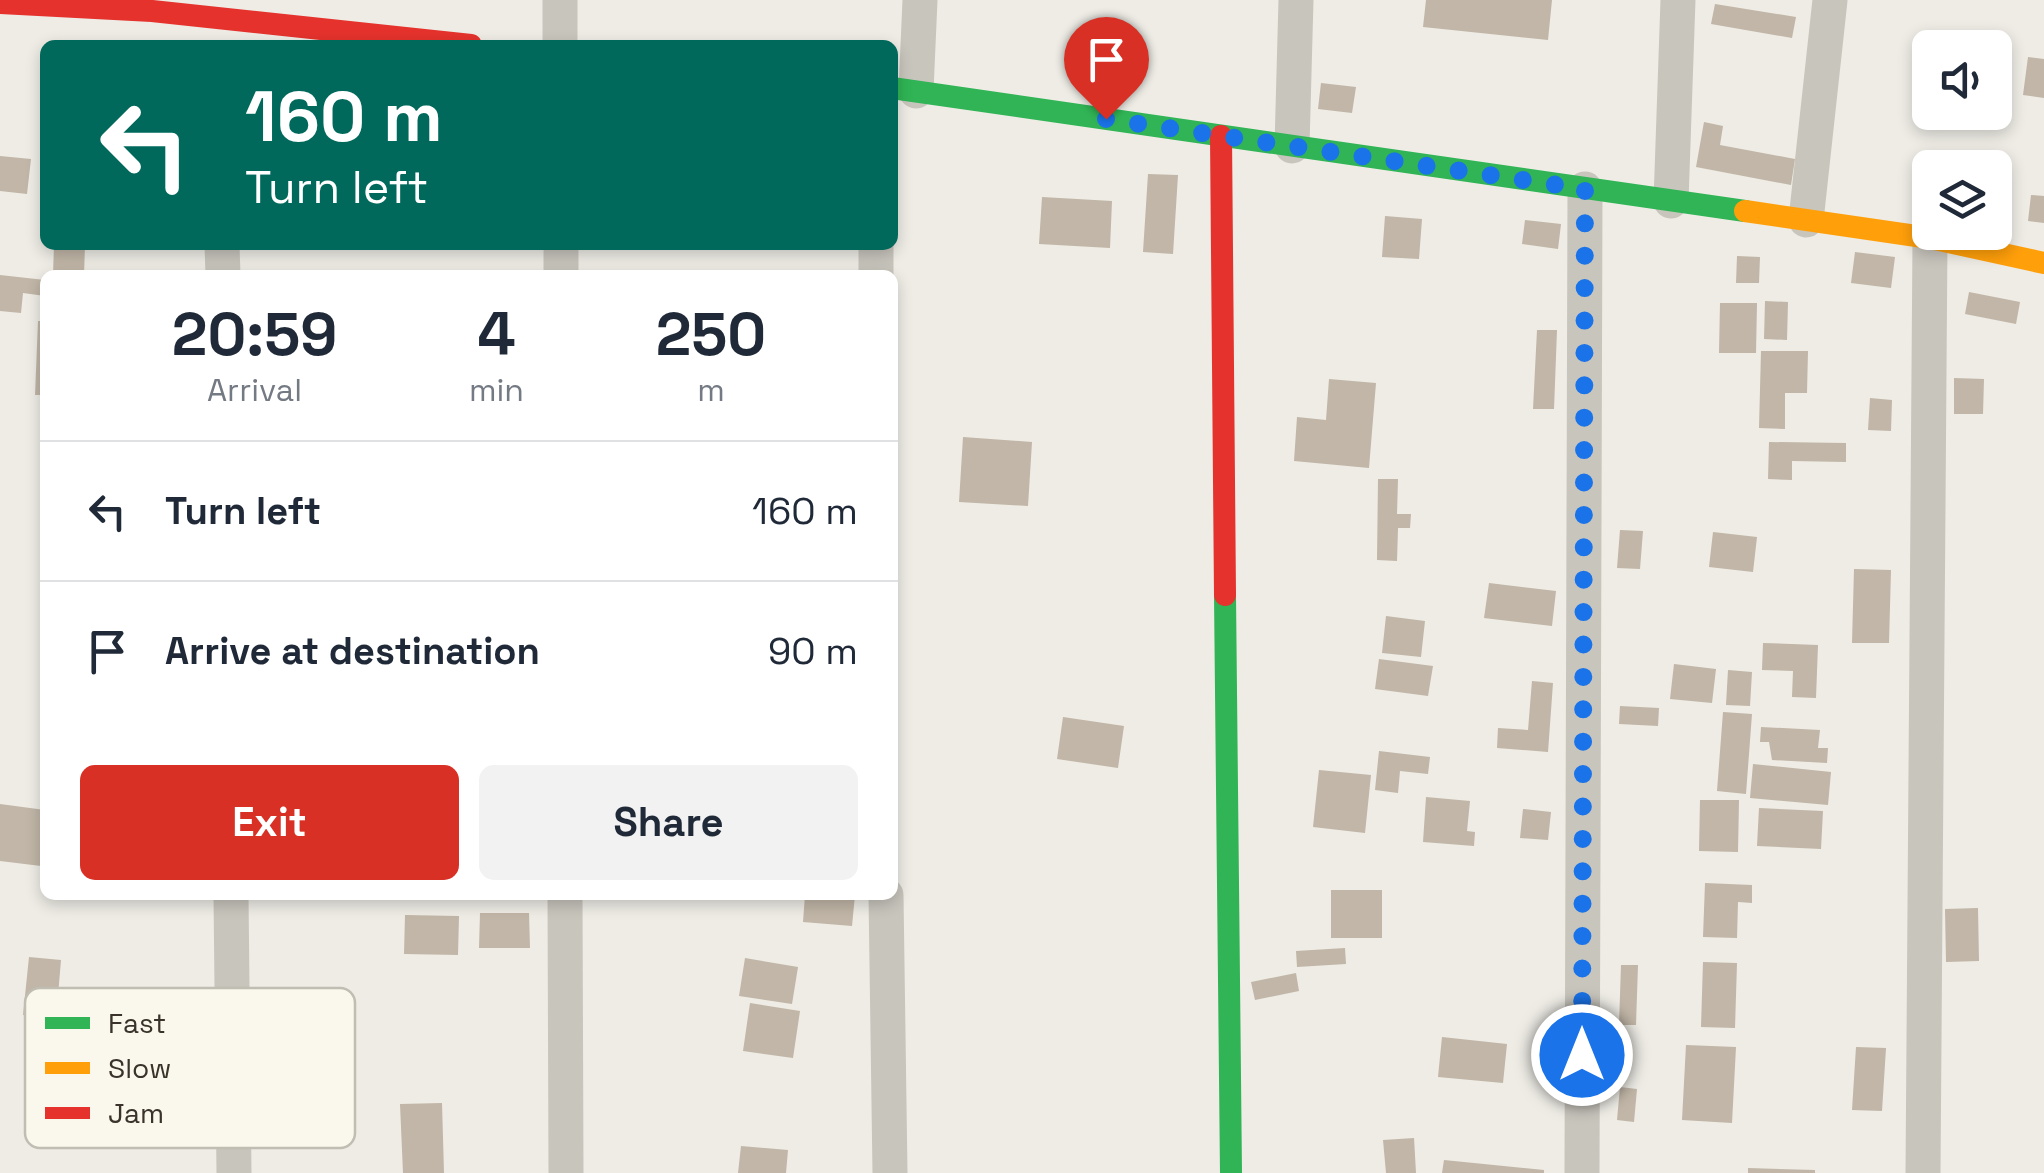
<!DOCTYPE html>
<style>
:root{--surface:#fff;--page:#f2f2f3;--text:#1f2937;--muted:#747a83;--line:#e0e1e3;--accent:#d93025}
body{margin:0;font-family:"Space Grotesk",sans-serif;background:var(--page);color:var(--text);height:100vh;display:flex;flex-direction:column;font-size:38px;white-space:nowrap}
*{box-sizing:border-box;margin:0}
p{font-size:32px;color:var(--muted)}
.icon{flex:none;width:55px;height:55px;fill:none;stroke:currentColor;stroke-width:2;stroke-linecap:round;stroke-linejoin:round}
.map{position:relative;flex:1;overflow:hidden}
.details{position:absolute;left:40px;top:270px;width:858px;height:630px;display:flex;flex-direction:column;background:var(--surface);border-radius:15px;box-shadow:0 5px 15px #0003}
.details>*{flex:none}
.top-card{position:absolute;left:40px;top:40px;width:858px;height:210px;border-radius:15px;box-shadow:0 5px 15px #0003;background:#00695c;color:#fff;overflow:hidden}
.fabs{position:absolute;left:1912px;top:30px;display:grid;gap:20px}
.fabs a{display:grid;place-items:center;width:100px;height:100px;border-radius:15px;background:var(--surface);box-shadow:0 5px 15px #0003;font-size:50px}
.pin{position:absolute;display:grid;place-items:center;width:85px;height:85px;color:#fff;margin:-102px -42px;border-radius:50% 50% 50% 0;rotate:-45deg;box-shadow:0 0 10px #0007}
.pin .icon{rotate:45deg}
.me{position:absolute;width:110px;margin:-55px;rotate:0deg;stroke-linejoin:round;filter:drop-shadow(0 0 8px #0008)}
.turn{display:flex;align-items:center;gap:35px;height:210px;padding:0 40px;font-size:45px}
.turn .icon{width:130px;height:130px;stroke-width:2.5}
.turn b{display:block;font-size:70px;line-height:85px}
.eta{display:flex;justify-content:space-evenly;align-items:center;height:170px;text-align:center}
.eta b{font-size:60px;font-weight:700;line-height:70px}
.action{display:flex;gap:20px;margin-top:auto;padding:20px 40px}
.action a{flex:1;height:115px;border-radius:15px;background:var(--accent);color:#fff;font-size:40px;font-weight:700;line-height:115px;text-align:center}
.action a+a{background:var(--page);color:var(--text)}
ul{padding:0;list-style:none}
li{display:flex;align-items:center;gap:30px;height:140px;padding:0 40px;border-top:2px solid var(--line)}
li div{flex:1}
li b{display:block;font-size:38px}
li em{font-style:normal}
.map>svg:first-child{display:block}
.building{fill:#c1b6a7}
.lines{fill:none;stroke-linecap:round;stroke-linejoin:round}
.street{stroke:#c8c5bd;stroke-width:35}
.fast{stroke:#30b455;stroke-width:22}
.slow{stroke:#ff9f0a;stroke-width:22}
.jam{stroke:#e5322d;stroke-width:22}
.route{stroke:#1a73e8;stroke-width:18;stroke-dasharray:0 32.4}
.key{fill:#faf8ed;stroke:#c0bdb3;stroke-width:2.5}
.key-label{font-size:28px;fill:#39332b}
</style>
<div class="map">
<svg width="2044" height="1173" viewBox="0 0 2044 1173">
<rect width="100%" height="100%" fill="#eeece5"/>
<path class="building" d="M1426,0H1552L1548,40L1423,27Z
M1715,4L1796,17L1792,38L1711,24Z
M2028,57L2044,59V98L2023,95Z
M1321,83L1356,87L1352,113L1318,109Z
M1704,122L1723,126L1720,145L1795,159L1791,185L1696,167Z
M0,156L31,159L27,194L0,191Z
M1148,174L1178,175L1173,254L1143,252Z
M2031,195L2044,196V223L2028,221Z
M1042,197L1112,201L1110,248L1039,244Z
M1385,216L1422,219L1419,259L1382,257Z
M1525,220L1561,224L1558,249L1522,244Z
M54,245H85L84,275H53Z
M1855,252L1895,257L1891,288L1851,283Z
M1737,256L1760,257L1759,283H1736Z
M0,275L45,280V296L23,293L21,313L0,311Z
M1969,292L2020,302L2016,324L1965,314Z
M1765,301L1788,302L1787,340L1764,339Z
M1720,303H1757L1756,353H1719Z
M38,321H45V395H35Z
M1537,330H1557L1554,409H1533Z
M1761,351H1808L1807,393H1785V429L1759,428Z
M1954,378L1984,379L1983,414H1954Z
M1329,379L1376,383L1369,468L1294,461L1297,417L1326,420Z
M1870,398L1892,400L1891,431L1868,430Z
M963,437L1032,442L1028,506L959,502Z
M1769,442L1846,443V462L1792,461V480L1768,479Z
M1378,479H1398L1397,514H1411L1410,528H1398L1397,561L1377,560Z
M1620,530L1643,531L1640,569L1617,568Z
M1713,532L1757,537L1753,572L1709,567Z
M1854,569L1891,570L1889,643H1852Z
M1489,583L1556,591L1552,626L1484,618Z
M1386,616L1425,621L1421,657L1382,653Z
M1763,643L1818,645L1816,698L1792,697L1793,671L1762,670Z
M1379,659L1433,666L1428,696L1375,689Z
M1674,664L1716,669L1712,703L1670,699Z
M1728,670L1752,672L1750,706L1726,705Z
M1532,681L1553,683L1548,752L1497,748L1498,728L1528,730Z
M1620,706L1659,708L1658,726L1619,724Z
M1723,712L1752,714L1746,794L1717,791Z
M1063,717L1124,726L1118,768L1057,759Z
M1761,727L1820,730L1818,748H1828L1827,763L1772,760L1769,742H1760Z
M1379,751L1430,757L1428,774L1400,771L1398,793L1375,790Z
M1753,764L1831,772L1828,805L1750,798Z
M1319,770L1371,775L1365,833L1313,827Z
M1426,797L1470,801L1467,831L1475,832L1474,846L1423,842Z
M1700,800H1739L1738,852L1699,851Z
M0,804L45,810L41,866L0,861Z
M1759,808L1823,811L1821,849L1757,846Z
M1523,809L1551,812L1548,840L1520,838Z
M1705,883L1752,885V903L1738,902L1737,938L1703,937Z
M1331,890H1382V938H1331Z
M805,895H855L852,926L803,922Z
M1978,908L1979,961L1946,962L1945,909Z
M480,913H529L530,948H479Z
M405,915L459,916L458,955L404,954Z
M1345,948L1346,964L1297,967L1296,951Z
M29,957L61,960L56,1019L23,1015Z
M745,958L798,967L792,1004L739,996Z
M1703,962L1737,963L1735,1028L1701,1027Z
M1621,965H1638L1636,1025H1619Z
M1296,973L1299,991L1255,1000L1251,982Z
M750,1003L800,1011L793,1058L743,1051Z
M1442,1037L1507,1044L1503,1083L1438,1077Z
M1686,1045L1736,1047L1732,1123L1682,1120Z
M1856,1047L1886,1048L1882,1111L1852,1110Z
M1620,1087L1637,1089L1634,1122L1617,1120Z
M442,1103L444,1173H403L400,1104Z
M1414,1138L1416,1173H1386L1383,1140Z
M741,1146L788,1150L786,1173H738Z
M1444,1160L1544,1170V1173H1442Z
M1748,1168L1815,1170V1173H1748Z"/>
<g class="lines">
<path class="street" d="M560,0V45
M916,91L920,0
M1292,146L1296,0
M1671,201L1678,0
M1806,220L1830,0
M222,245L223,275
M561,245V275
M876,245V275
M231,895L234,1173
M565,895L566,1173
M886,895L890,1173
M1582,1173L1585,189
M1923,1173L1930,238"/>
<path class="fast" d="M892,88L1745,211
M1225,595L1231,1173"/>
<path class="slow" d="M1745,211L1930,238L2044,263"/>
<path class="jam" d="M0,3L152,11L471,45
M1221,136L1225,595"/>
</g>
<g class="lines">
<path class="route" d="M1106,119L1585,189L1582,1055"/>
</g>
<rect x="25" y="988" width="330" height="160" rx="15" class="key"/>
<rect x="45" y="1017" width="45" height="12" fill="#30b455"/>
<rect x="45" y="1062" width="45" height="12" fill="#ff9f0a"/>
<rect x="45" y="1107" width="45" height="12" fill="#e5322d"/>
<g class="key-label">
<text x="108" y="1033">Fast</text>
<text x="108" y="1078">Slow</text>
<text x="108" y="1123">Jam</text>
</g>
</svg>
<div class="fabs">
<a><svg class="icon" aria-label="sound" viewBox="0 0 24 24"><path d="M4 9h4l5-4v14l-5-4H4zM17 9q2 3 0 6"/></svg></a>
<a><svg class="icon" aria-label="layers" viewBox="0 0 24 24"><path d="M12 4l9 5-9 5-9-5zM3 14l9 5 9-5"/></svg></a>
</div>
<div class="pin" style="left:1106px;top:119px;background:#d93025"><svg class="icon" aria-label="arrive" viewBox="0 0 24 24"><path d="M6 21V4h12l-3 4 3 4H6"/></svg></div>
<svg class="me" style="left:1582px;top:1055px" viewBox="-20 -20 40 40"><circle r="17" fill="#1a73e8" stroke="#fff" stroke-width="3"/><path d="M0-11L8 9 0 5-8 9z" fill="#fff"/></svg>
<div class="top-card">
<div class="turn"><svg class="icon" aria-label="left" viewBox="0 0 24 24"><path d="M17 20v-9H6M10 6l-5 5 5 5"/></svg><div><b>160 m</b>Turn left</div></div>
</div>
<section class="details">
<div class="eta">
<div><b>20:59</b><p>Arrival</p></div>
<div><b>4</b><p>min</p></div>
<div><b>250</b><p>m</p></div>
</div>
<ul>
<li><svg class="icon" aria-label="left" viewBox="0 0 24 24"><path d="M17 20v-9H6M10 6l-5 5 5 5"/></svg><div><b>Turn left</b></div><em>160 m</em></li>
<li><svg class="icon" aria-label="arrive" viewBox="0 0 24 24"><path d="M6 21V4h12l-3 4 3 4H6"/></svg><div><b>Arrive at destination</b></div><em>90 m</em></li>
</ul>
<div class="action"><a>Exit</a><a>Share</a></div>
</section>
</div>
